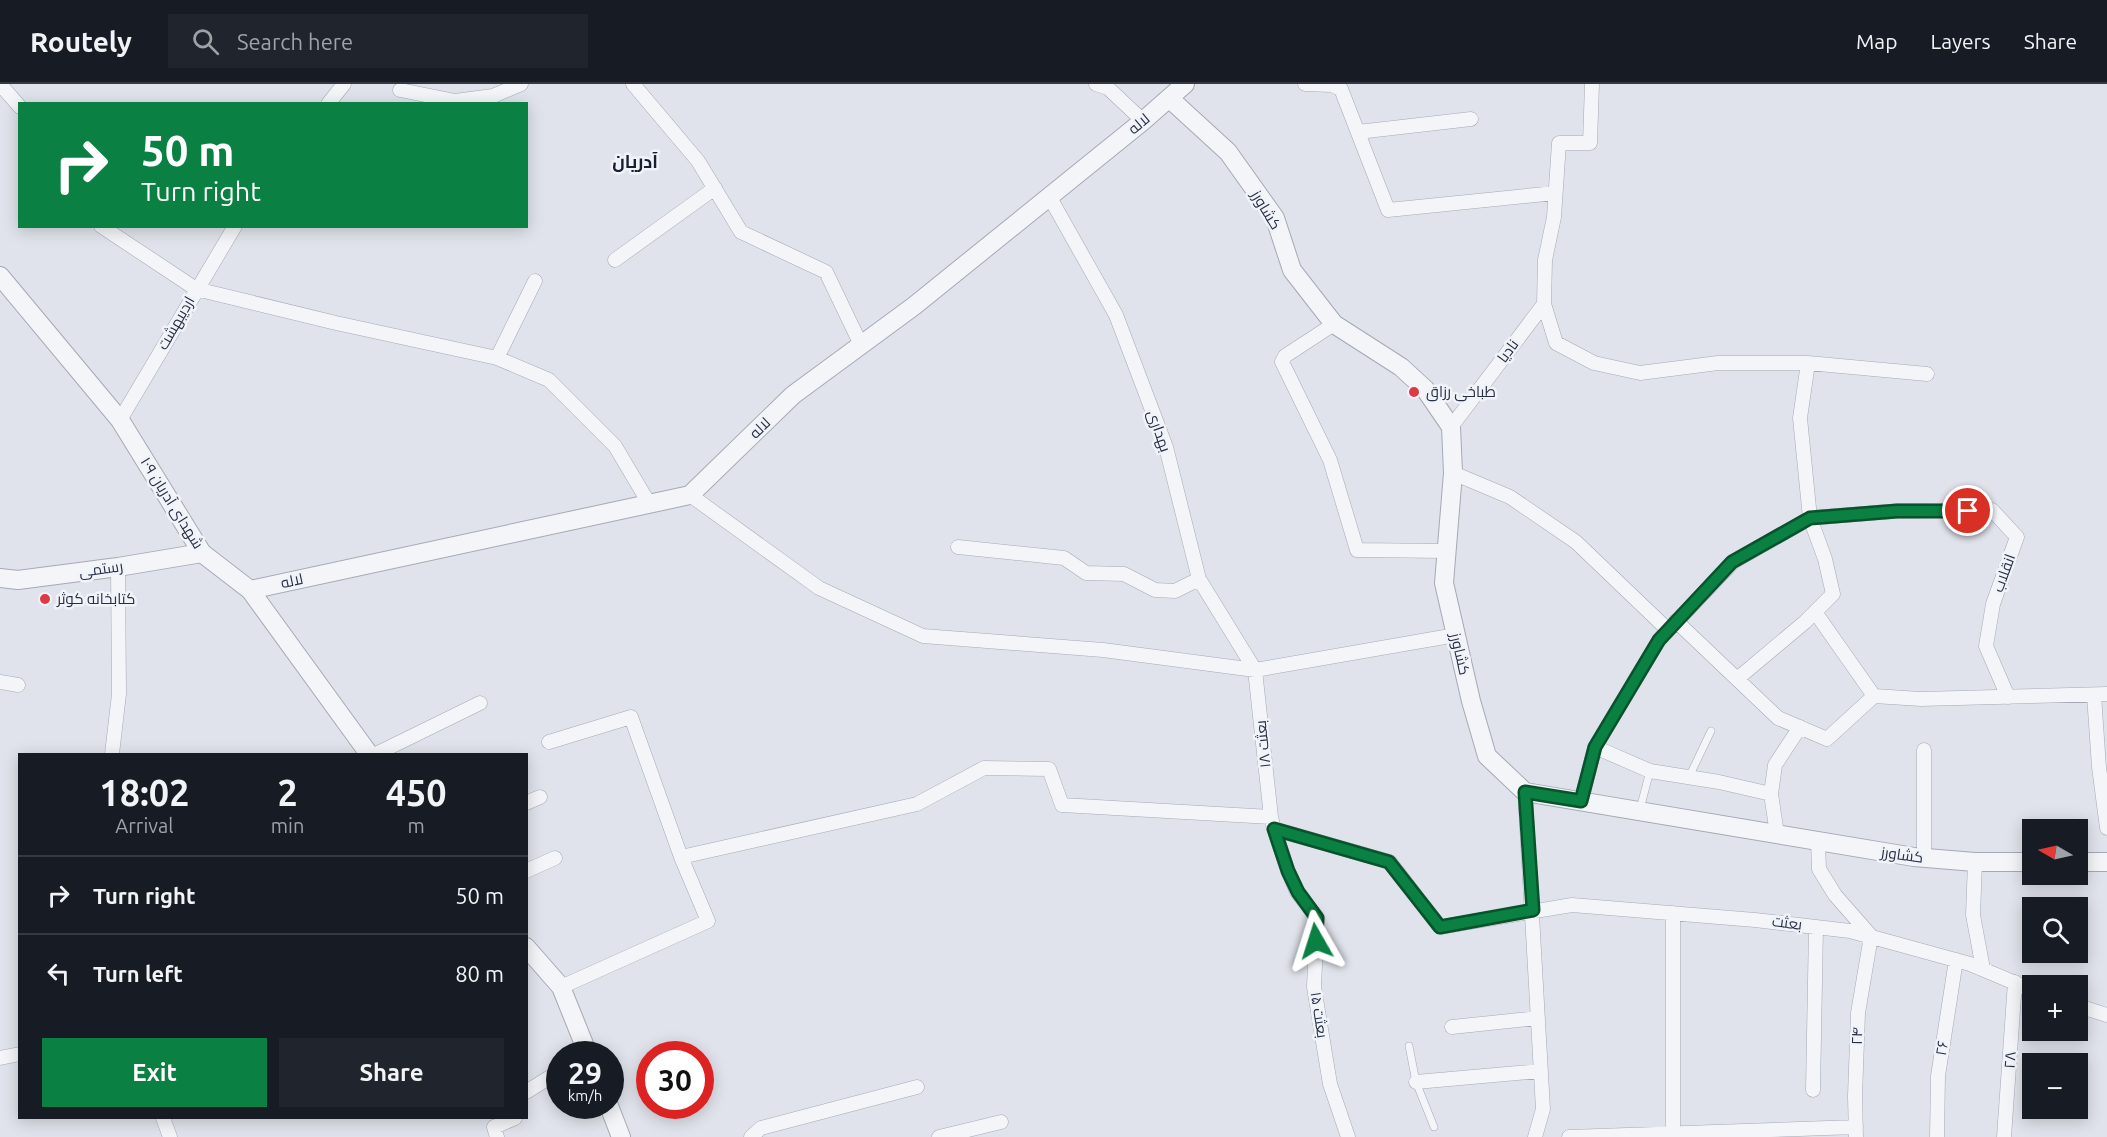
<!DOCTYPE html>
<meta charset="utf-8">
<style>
:root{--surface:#171b24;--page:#20242c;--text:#f1f3f6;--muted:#9ea1a6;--line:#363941;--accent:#0b8043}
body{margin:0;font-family:Ubuntu,Cairo,sans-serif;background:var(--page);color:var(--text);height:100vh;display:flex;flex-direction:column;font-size:22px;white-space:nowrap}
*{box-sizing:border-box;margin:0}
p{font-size:20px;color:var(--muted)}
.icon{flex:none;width:33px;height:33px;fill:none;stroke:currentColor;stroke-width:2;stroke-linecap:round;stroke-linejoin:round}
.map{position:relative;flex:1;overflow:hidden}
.sheet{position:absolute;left:18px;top:669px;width:510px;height:366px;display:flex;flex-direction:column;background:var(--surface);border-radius:0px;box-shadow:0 3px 15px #0003}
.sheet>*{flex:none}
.guide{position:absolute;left:18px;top:18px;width:510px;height:126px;border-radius:0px;box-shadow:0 3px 15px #0003;background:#0b8043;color:#fff;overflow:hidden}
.needle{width:39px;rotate:279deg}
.buttons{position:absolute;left:2022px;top:735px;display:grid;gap:12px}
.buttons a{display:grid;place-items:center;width:66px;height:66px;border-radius:0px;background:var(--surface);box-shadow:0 3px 15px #0003;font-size:30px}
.speed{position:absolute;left:546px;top:957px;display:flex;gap:12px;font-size:30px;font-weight:700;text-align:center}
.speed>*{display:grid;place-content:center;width:78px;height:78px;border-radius:50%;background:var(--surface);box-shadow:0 3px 15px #0003;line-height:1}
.speed small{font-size:15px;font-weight:400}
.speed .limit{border:9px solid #d22;background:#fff;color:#111}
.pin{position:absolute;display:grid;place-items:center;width:51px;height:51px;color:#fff;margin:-26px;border:3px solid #fff;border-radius:50%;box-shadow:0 2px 6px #0007}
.me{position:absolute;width:66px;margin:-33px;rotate:354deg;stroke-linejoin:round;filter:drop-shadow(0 0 4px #0008)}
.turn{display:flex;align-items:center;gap:21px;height:126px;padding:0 24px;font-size:27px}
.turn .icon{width:78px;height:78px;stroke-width:2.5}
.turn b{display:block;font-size:42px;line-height:51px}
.eta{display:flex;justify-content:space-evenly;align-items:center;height:102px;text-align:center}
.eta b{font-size:36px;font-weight:700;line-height:42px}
.button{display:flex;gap:12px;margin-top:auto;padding:12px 24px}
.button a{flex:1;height:69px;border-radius:0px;background:var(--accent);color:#fff;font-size:24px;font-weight:700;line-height:69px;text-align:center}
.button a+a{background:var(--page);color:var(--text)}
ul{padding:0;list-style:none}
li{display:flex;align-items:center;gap:18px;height:78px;padding:0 24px;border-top:2px solid var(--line)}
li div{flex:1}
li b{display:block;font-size:22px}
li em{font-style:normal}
header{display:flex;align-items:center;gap:36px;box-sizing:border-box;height:84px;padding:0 30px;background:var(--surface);border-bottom:2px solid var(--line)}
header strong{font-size:28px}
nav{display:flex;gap:33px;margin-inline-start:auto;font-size:21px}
.search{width:420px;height:54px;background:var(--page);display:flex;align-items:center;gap:15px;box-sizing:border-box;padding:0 21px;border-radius:0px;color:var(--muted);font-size:22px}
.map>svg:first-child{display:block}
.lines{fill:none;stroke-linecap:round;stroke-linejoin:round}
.service-casing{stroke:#a5a9b6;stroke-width:8}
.minor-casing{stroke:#a5a9b6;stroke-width:15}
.tertiary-casing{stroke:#a5a9b6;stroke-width:20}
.service{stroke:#f3f5f8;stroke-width:7}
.minor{stroke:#f3f5f8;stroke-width:14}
.tertiary{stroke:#f3f5f8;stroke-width:18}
.route-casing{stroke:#07532c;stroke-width:15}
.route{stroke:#0b8043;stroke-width:10}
.poi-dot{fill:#dc3943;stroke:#f0f3f8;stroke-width:2}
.labels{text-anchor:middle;stroke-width:5;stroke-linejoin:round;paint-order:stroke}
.street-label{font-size:15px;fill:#272f44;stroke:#f0f3f8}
.poi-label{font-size:15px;fill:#272f44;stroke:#f0f3f8;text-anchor:start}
.quarter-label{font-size:18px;font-weight:bold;fill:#192034;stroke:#f0f3f8}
</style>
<header>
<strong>Routely</strong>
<div class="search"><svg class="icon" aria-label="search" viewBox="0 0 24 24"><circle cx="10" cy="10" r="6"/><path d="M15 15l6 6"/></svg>Search here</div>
<nav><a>Map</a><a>Layers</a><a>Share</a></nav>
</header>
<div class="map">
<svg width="2107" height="1053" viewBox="0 0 2107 1053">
<rect width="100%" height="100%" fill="#e0e3eb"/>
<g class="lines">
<defs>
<path id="service" d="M1689,693L1711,647
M1640,725L1650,687
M1409,962L1416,998L1434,1043"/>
<path id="minor" d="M0,0L20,23
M633,0L698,77L741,148L826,188L861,261
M1096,0L1108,4L1143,37
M1305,0L1332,1L1341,5L1388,126L1555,109
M1592,0L1590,59H1559L1554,133L1545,176L1544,220L1556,259L1594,279L1640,289L1718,279H1808L1927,290
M400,6L455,17L493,12L521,0
M328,20L344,0
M1358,48L1471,35
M1049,112L1116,231L1166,363L1199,495L1255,586L1271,733L1274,745L1390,778L1440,843L1572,821L1755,836L1850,847L1970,880L2032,906
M101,142L196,205L336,239L497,274L549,296L615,362L650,421
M615,176L715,104
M1334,240L1285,272L1282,278L1330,376L1357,466L1446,467
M497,274L535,197
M120,336L235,142
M1451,343L1544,220
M1453,389L1510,413L1576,458L1668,546
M690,411L819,504L923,552L1103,566L1255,586L1456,551
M958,463L1064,474L1086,489L1124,490L1155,506L1175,507L1199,495
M1815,528L1874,612
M1676,537L1778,634L1827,655L1874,612L1921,615L2107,610
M1737,595L1805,538L1833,510L1825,475L1810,434L1800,334L1808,279
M0,598L18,601
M2094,611L2099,683L2107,744
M549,658L631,633L681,773
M1595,663L1650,687L1719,698L1771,710
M1924,666V774
M112,670L119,610L118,483
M376,670L480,619
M1525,708L1543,1025L1535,1053
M1581,717L1595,663L1659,556L1733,478L1810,434L1897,427L1992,426L2017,453L1993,520L1986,562L2008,613
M526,719L540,713
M1274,745L1288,787L1297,808L1317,834L1314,903L1330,1000L1348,1053
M1777,750L1771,710L1775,681L1800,643
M1818,757L1819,785L1835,811L1871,852L1858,929L1855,1012L1856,1053
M1975,778L1973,831L1983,885
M526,787L555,774
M1673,829V1050
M561,903L708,837L681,773L917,720L984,684L1049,685L1062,721L1271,733
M2078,922L2107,931
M1452,943L1538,934
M0,974L20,970
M1416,998L1541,987
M1813,1006L1816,843
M526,1008L560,987
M163,1034L170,1053
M497,1053L494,1043L515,1034
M751,1053L761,1044L917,1003
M939,1053L1001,1038
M1569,1053L1856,1043
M1937,1053L1938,992L1956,876
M2004,1053L2015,898"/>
<path id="tertiary" d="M1169,14L1228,68L1275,134L1292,186L1334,240L1401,283L1425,305L1451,343L1453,389L1444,499L1471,617L1487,672L1525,708L1914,773L1975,778H2032
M0,192L120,336L202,469L250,506L369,670
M0,494L18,496L118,483L202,469
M250,506L690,411L793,311L914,222L1143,37L1185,0
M2078,778H2107
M526,863L561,903L588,970
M609,1022L621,1053"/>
</defs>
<use href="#service" class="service-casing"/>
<use href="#minor" class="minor-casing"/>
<use href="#tertiary" class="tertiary-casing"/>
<use href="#service" class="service"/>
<use href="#minor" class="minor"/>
<use href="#tertiary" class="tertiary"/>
</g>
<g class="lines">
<defs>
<path id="route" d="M1316,857L1317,834L1298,808L1288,787L1274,745L1389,778L1440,843L1533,826L1525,708L1581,717L1595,663L1659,556L1732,478L1810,434L1897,427H1968"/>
</defs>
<use href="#route" class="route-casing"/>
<use href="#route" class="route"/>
</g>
<g class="poi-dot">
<circle cx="1414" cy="308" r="6"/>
<circle cx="45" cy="515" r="6"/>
</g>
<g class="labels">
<g class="street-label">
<text transform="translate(1139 40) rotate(-40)" y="5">لاله</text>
<text transform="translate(1266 126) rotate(59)" y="5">کشاورز</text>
<text transform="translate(176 239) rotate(-60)" y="5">اردیبهشت</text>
<text transform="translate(1508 267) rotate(-53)" y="5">نادیا</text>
<text transform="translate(760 344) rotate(-44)" y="5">لاله</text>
<text transform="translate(1159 347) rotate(71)" y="5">بهداری</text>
<text transform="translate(172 419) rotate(58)" y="5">شهدای آدریان ۱۰۹</text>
<text transform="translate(101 485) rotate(-8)" y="5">رستمی</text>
<text transform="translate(2004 489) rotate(-70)" y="5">انقلاب</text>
<text transform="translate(292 497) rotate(-12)" y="5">لاله</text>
<text transform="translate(1460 570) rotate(77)" y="5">کشاورز</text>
<text transform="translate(1263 660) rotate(-96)" y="5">بعثت ۱۸</text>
<text transform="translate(1902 771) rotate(8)" y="5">کشاورز</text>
<text transform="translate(1787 839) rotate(7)" y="5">بعثت</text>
<text transform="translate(1319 931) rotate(81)" y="5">بعثت ۱۵</text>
<text transform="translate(1857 952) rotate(-88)" y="5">۲۴</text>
<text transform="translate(1942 964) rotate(-81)" y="5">۲۶</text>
<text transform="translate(2010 976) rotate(-86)" y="5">۲۸</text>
</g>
<g class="poi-label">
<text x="1426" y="313">طباخی رزاق</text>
<text x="57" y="520">کتابخانه کوثر</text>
</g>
<g class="quarter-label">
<text x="635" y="84">آدریان</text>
</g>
</g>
</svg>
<div class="buttons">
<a><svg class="needle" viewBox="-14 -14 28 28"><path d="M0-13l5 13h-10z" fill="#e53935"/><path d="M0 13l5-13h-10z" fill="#9ea1a6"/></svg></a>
<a><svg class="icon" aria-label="search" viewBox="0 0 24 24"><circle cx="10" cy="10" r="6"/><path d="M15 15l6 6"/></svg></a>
<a>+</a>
<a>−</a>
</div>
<div class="speed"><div>29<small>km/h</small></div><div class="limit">30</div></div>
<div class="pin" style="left:1968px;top:427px;background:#d93025"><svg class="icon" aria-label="arrive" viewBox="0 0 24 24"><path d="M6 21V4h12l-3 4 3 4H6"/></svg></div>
<svg class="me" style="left:1316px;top:857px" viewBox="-20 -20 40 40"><path d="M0-17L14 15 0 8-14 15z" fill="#0b8043" stroke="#fff" stroke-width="4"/></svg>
<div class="guide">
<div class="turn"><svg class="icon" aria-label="right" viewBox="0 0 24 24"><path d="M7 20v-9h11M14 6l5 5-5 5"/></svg><div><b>50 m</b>Turn right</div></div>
</div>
<section class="sheet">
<div class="eta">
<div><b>18:02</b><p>Arrival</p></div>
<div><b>2</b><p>min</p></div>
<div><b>450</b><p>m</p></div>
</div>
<ul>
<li><svg class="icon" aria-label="right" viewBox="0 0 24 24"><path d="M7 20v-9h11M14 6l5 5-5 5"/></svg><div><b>Turn right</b></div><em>50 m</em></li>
<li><svg class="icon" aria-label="left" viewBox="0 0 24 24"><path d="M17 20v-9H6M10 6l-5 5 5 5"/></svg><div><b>Turn left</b></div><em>80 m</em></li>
</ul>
<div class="button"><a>Exit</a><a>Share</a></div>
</section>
</div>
